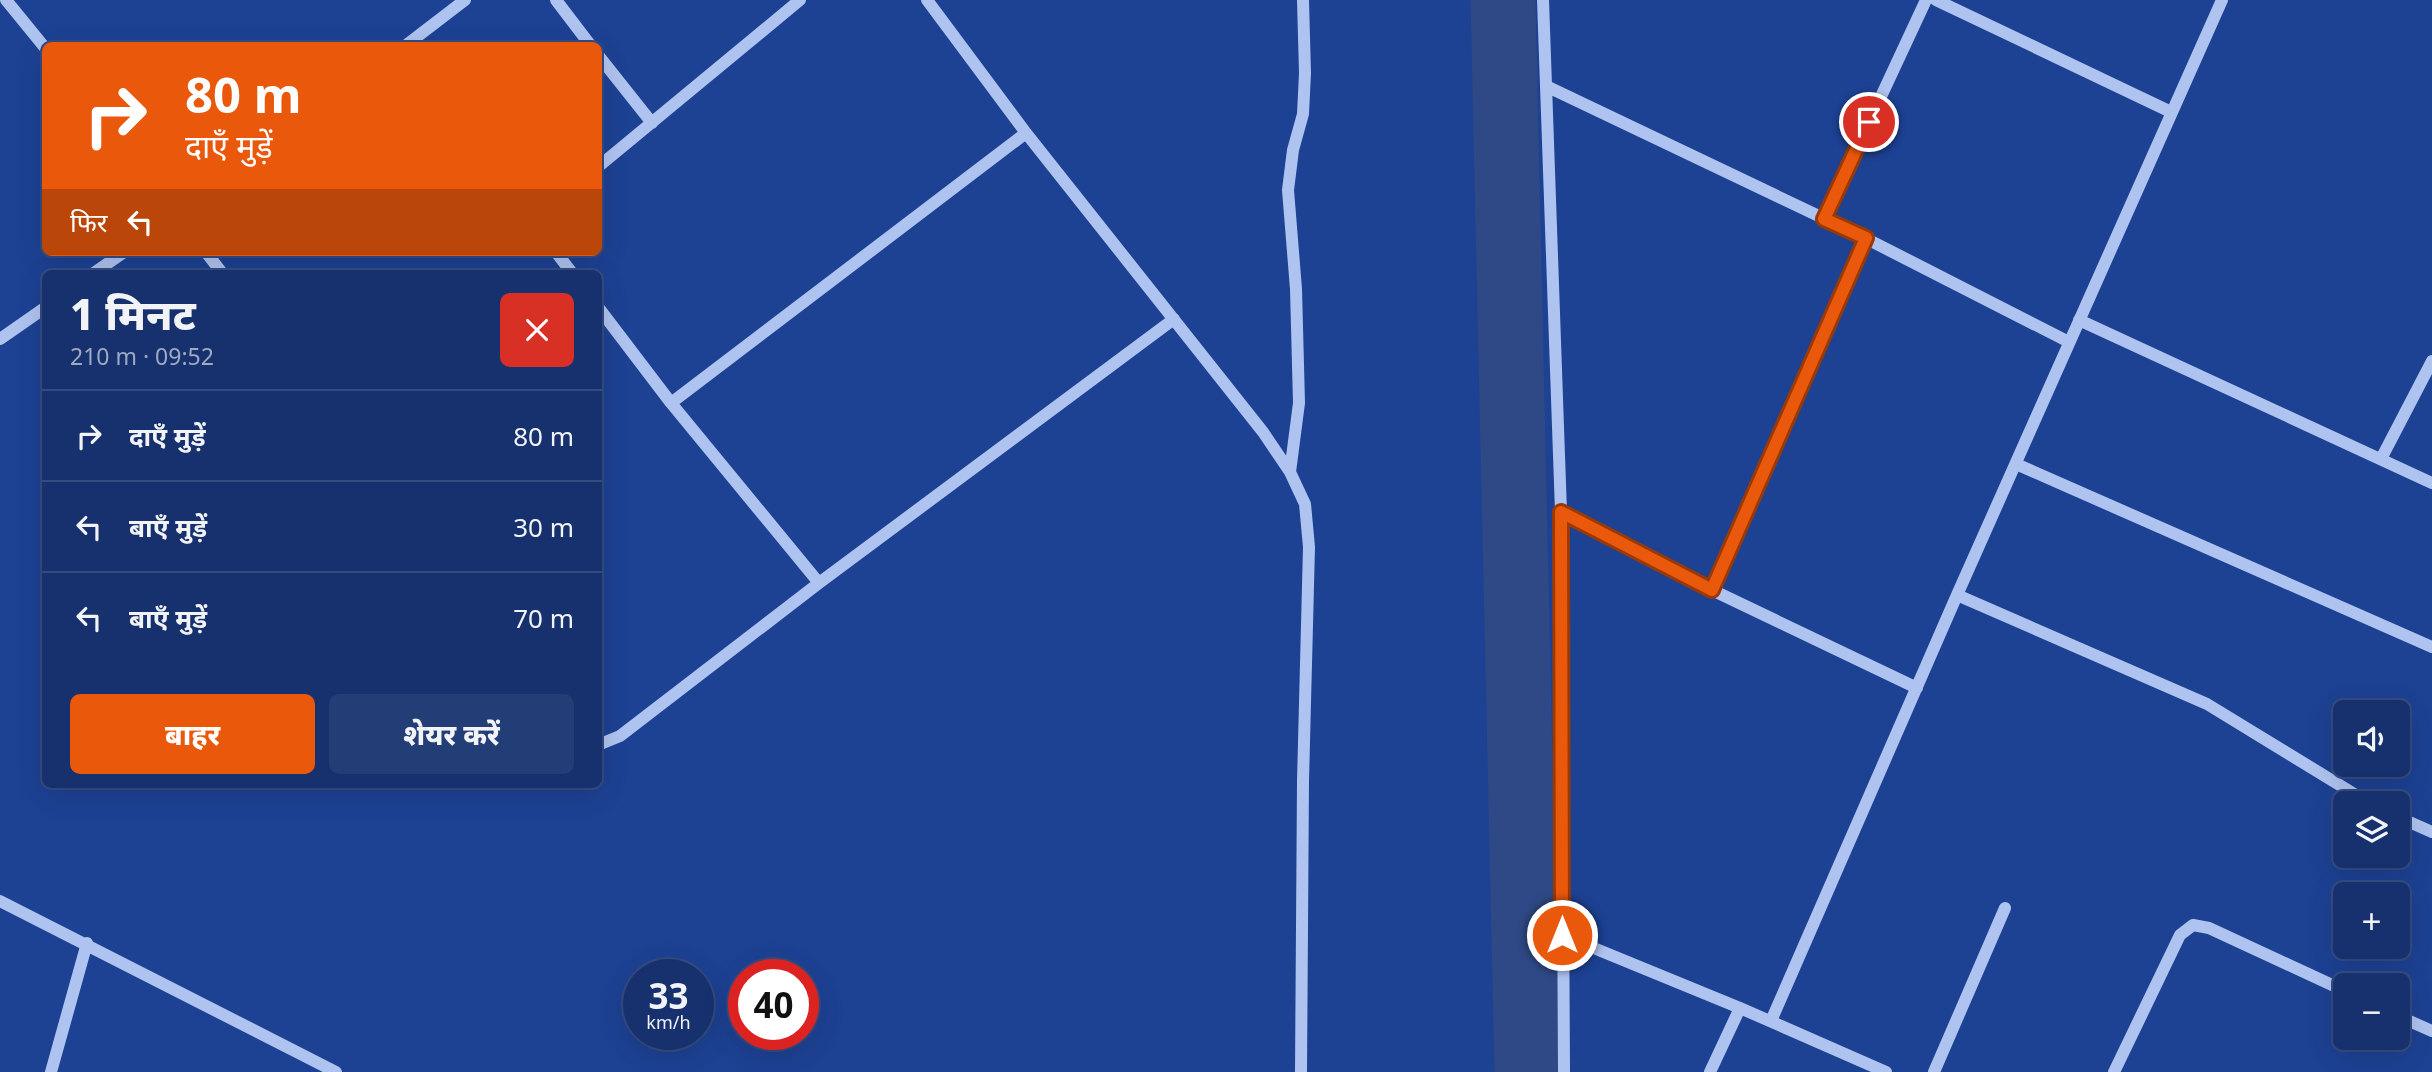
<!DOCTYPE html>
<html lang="hi">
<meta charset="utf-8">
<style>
:root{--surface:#16316e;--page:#233d76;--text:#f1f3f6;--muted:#9ea9c2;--line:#354c81;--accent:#ea580c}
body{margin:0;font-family:"Noto Sans","Noto Sans Devanagari",sans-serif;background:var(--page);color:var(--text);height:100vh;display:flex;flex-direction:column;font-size:26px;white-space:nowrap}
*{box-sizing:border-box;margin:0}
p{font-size:23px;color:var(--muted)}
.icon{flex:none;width:38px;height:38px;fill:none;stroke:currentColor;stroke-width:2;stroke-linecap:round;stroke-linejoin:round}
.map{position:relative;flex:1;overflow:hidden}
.side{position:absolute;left:42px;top:270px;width:560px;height:518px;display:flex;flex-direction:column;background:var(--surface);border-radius:10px;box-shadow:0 7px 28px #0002,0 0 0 2px var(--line)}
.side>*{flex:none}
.hud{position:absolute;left:42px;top:42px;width:560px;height:214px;border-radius:10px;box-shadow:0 7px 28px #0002,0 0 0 2px var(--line);background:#ea580c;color:#fff;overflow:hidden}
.tools{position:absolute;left:2333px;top:700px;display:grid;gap:14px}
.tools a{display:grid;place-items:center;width:77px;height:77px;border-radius:10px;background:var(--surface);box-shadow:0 7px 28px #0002,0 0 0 2px var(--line);font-size:35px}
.speed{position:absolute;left:623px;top:959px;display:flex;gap:14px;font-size:35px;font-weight:700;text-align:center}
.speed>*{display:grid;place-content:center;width:91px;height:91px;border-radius:50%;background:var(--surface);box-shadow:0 7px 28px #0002,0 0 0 2px var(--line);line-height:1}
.speed small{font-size:18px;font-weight:400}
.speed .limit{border:10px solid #d22;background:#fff;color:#111}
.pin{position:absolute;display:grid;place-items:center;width:60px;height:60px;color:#fff;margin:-30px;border:4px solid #fff;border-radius:50%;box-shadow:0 2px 7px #0007}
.me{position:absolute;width:77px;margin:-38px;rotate:0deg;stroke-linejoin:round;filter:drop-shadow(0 0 5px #0008)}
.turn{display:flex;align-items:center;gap:24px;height:147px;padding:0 28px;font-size:32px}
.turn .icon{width:91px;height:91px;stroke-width:2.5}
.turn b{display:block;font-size:49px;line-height:60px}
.then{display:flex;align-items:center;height:66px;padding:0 28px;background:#0003;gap:14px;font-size:26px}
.round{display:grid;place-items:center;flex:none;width:74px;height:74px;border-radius:10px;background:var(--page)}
.headline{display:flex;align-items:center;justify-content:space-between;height:119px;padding:0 28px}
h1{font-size:42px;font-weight:800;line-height:52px}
.primary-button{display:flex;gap:14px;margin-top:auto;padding:14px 28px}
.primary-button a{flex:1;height:80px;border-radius:10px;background:var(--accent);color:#fff;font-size:28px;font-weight:800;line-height:80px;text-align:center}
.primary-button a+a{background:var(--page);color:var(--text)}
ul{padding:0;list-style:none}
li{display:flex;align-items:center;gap:21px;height:91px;padding:0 28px;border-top:2px solid var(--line)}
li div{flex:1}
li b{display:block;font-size:26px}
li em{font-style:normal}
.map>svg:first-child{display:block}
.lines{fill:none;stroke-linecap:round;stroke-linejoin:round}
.river{stroke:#2e4986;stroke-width:65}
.minor{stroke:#aec3ef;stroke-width:12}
.route-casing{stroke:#983908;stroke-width:18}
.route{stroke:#ea580c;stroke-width:12}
</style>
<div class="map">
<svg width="2432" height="1072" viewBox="0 0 2432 1072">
<rect width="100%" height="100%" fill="#1d4193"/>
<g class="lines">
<path class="river" d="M1503,0L1527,1072"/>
<path class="minor" d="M6,0L46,49
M556,0L591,46
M927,0L1026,133L1263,432L1290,472L1305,504L1309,547L1303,781L1301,1072
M1543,0L1561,512L1564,1072
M1936,0L2171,112
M405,46L465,0
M598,55L652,123
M1546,86L1865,238L2069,342
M598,167L800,0
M1824,219L1926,0
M206,252L222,273
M556,252L572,273
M94,273L124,252
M598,307L671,403L819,583
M2079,320L2432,483
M0,339L46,307
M671,403L1026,133
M2381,459L2432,361
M2016,464L2432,647
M1290,472L1299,403L1296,289L1288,190L1293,150L1303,114L1305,73L1303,0
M1561,512L1712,590L1917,688
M1712,590L1865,238
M1957,595L2207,704L2369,803
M598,745L620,736L819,583L1174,319
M2398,817L2432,832
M0,901L336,1072
M1562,935L1740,1008L1886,1072
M2398,1016L2432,1031
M1771,1021L1957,595L2222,0
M51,1072L87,943
M1710,1072L1740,1008
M1934,1072L2005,908
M2114,1072L2180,935L2193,925L2209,928L2345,991"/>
</g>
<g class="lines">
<defs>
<path id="route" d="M1562,935L1561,512L1712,590L1866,238L1824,219L1869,122"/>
</defs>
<use href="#route" class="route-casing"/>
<use href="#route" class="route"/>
</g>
</svg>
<div class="tools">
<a><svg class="icon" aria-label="sound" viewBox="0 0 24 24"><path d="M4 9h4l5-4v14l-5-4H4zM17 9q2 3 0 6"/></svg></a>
<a><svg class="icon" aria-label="layers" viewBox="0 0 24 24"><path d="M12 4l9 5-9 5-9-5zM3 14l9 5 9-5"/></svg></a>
<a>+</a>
<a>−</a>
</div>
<div class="speed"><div>33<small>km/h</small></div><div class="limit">40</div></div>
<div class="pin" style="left:1869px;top:122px;background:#d93025"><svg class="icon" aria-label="arrive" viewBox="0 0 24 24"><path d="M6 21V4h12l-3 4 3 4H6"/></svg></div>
<svg class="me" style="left:1562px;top:935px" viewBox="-20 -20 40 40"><circle r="17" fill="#ea580c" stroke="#fff" stroke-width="3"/><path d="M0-11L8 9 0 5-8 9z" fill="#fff"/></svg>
<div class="hud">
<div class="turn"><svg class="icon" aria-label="right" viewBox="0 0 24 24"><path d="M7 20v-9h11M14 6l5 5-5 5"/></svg><div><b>80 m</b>दाएँ मुड़ें</div></div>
<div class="then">फिर<svg class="icon" aria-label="left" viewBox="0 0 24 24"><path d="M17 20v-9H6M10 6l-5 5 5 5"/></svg></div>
</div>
<section class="side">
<div class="headline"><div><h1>1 मिनट</h1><p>210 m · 09:52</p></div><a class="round" style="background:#d93025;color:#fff"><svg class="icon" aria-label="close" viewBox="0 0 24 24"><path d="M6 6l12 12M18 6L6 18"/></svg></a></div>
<ul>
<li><svg class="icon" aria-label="right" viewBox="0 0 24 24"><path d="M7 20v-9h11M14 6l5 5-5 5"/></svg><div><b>दाएँ मुड़ें</b></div><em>80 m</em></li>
<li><svg class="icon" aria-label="left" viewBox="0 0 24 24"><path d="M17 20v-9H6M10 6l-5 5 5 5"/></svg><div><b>बाएँ मुड़ें</b></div><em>30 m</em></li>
<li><svg class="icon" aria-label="left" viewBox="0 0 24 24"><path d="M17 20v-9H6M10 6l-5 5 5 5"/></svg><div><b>बाएँ मुड़ें</b></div><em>70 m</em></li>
</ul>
<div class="primary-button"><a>बाहर</a><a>शेयर करें</a></div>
</section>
</div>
